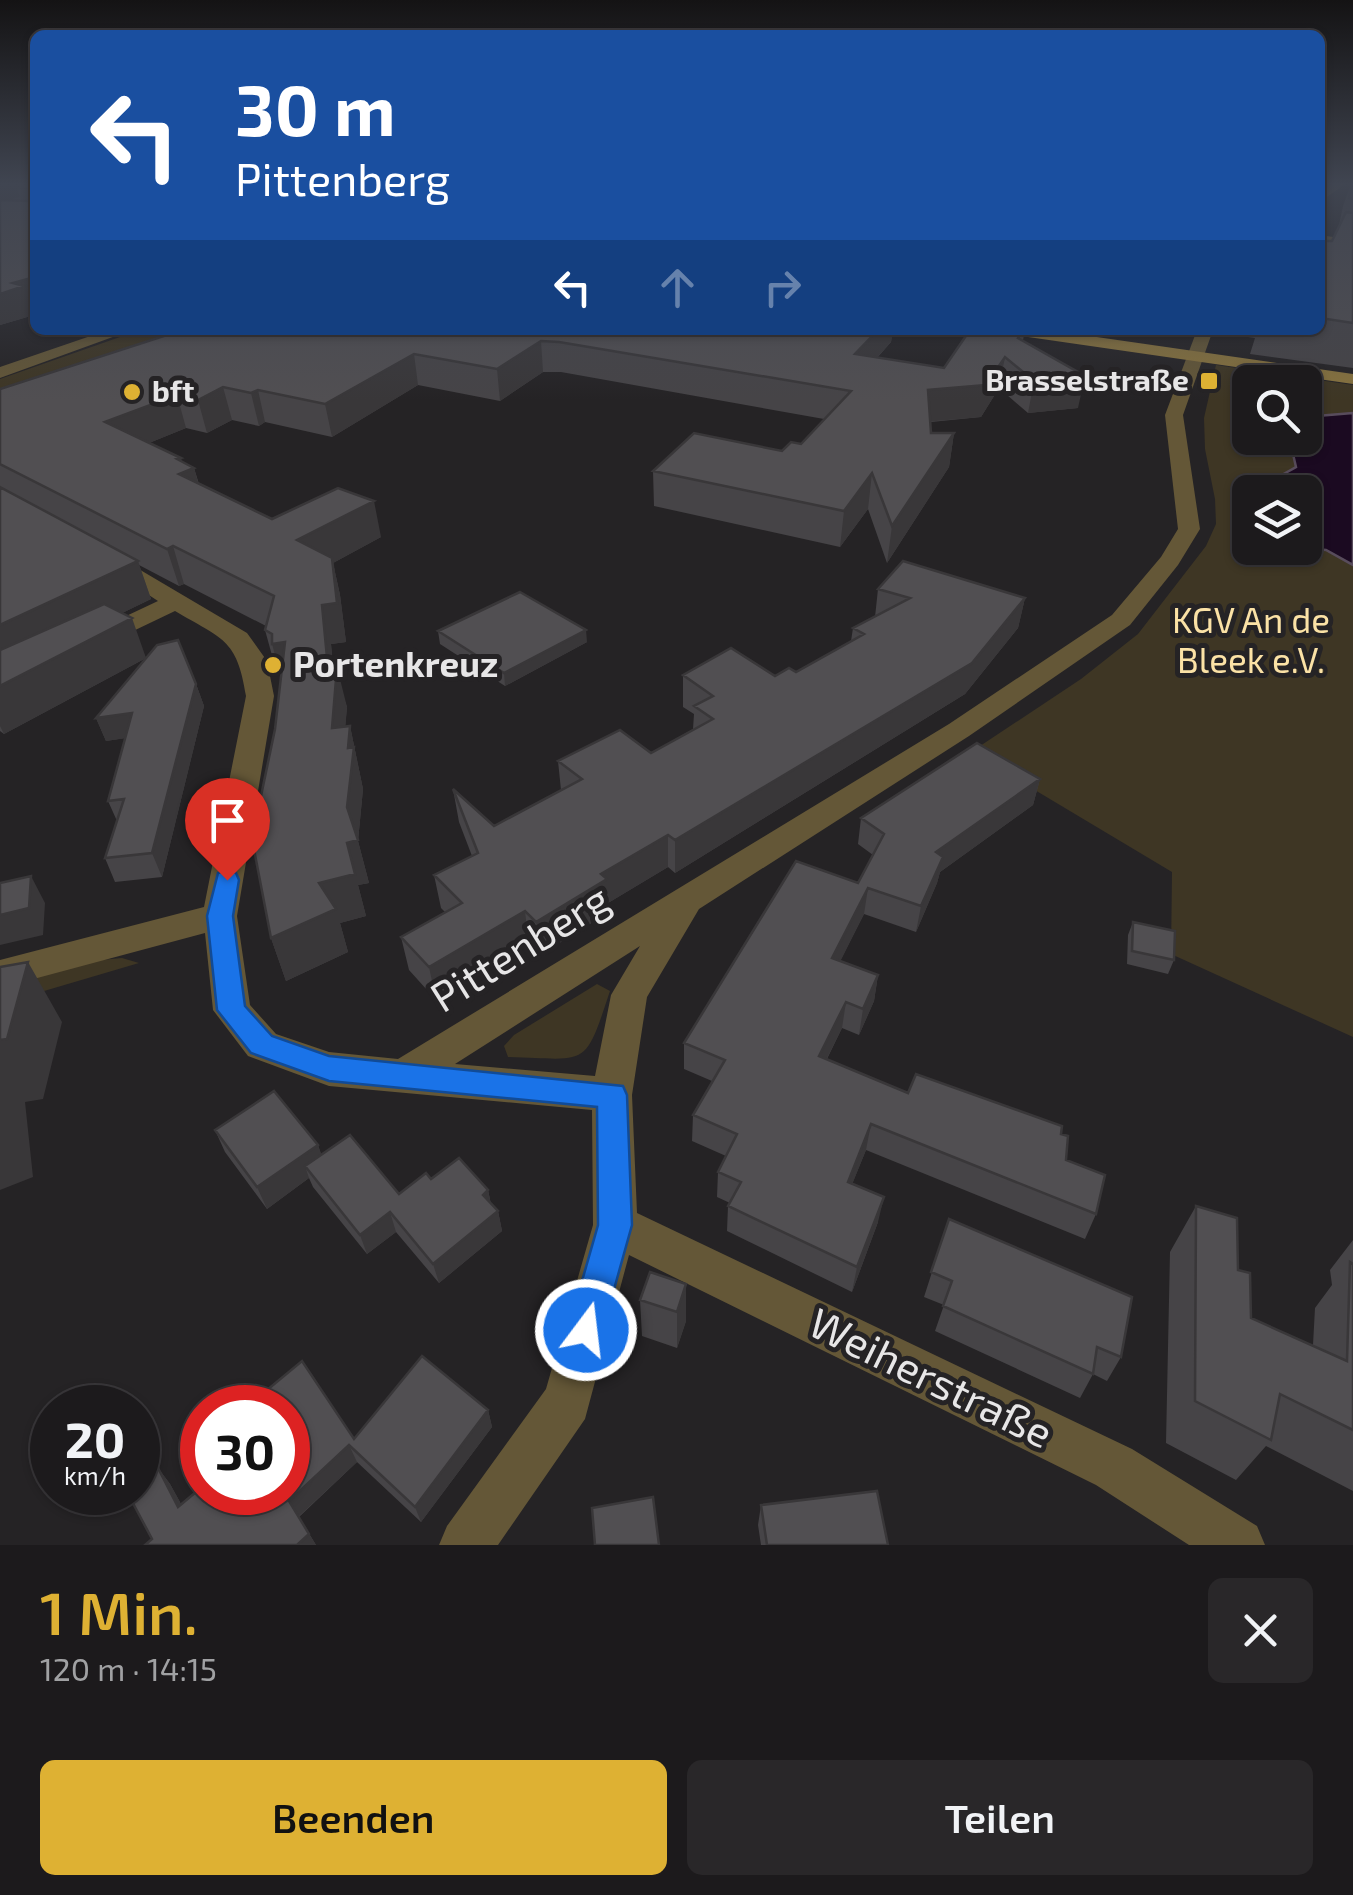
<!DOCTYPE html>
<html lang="de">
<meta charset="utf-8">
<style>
:root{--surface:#1c1a1c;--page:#292729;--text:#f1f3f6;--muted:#a0a1a3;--line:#3a383b;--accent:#deb133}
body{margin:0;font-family:"Exo 2",sans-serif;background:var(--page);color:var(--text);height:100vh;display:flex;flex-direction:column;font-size:38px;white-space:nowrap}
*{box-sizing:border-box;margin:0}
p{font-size:32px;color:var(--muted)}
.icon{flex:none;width:55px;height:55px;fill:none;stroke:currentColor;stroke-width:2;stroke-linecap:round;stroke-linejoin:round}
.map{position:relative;height:1545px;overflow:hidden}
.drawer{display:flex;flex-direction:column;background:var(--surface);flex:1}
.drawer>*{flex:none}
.banner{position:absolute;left:30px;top:30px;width:1295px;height:305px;border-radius:15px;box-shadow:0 2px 8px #0004,0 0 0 2px var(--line);background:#1a4fa0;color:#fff;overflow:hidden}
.buttons{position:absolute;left:1232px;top:365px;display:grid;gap:20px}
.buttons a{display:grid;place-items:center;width:90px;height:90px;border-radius:15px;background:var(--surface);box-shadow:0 2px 8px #0004,0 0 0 2px var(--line);font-size:50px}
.speed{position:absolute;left:30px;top:1385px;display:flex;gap:20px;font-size:50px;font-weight:700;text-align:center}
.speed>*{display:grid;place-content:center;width:130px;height:130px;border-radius:50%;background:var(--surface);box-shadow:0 2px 8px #0004,0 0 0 2px var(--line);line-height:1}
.speed small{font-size:25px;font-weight:400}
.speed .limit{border:15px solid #d22;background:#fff;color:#111}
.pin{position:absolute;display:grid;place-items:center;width:85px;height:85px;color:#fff;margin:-102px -42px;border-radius:50% 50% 50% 0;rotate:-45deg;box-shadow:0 0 10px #0007}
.pin .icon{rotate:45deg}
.me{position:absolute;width:110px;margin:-55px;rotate:15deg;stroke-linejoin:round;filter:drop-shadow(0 0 8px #0008)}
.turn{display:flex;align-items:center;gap:35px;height:210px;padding:0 40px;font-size:45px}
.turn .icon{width:130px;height:130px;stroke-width:2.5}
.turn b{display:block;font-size:70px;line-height:85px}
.lanes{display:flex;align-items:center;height:95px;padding:0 40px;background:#0003;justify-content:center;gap:50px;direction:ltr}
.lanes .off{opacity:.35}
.round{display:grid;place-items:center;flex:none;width:105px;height:105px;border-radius:15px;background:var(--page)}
.summary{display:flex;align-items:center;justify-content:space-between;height:170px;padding:0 40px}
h1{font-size:60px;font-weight:600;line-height:75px;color:var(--accent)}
.button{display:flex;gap:20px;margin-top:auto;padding:20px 40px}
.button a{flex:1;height:115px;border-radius:15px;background:var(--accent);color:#111;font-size:40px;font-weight:600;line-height:115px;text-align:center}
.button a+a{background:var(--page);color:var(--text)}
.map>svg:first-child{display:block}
.green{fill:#3e3624}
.water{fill:#1b0a21;stroke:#584c5c;stroke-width:2.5}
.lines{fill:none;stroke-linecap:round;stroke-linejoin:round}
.street{fill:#645737;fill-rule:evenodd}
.secondary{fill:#88733e;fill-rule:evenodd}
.wall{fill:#464447}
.shaded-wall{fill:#393739}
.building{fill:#514f52;stroke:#393739;stroke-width:2.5}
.route{fill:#1a73e8;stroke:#114b97;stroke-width:2.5}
.poi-dot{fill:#deb133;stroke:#252325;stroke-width:4}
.labels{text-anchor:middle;stroke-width:10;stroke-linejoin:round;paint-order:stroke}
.far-poi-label{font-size:30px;font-weight:bold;fill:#e7e6e7;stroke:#252325;text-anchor:end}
.park-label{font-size:35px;fill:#fbe2a6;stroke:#252325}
.poi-label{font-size:35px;font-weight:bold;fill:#e7e6e7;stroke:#252325;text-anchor:start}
.near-street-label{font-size:42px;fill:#e7e6e7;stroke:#252325}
</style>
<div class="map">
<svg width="1353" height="1545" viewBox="0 0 1353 1545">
<rect width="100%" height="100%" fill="#252325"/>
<path class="green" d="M140,330H199L0,413V379Z
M1216,365L1353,385V413L1307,417L1305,382H1250V438H1264L1293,453L1297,467L1272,481L1285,492H1250V548L1326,550L1353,565V1037L1171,954L1172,872L971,752L1081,679L1138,634L1206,546L1216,524L1215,499L1205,449L1204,418Z
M122,958L139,963L0,1004V985L90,961Z
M597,984L610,991C584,1070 588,1059 508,1057L504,1046L514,1035Z"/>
<path class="water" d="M1353,413V565L1326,550L1305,548V492H1285L1271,481L1296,467L1293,454L1264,438H1305V417Z"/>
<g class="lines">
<path class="street" d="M1332,184H1345L1320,202V192Z
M1320,235L1353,240V248L1320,243Z
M108,330H132L0,378V367Z
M1197,330H1213L1183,415L1200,529L1178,565L1130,625L969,736L699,909L647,997L632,1095L637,1213L1132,1449L1257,1526L1265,1545H1189L1096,1485L629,1255L585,1419L498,1545H439L447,1526L546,1389L593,1225L592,1110L329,1086L248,1056L213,1010L205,933L0,988V960L204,907L246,696C237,638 222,639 175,611L106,644H88L84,639L88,634L158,601L100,563L104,558H120L247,633L267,661L274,696L237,916L250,1005L276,1034L329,1052L398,1059L949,724L1112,615L1161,557L1178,529L1165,415ZM640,946L611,995L595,1076L455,1064Z"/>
<path class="secondary" d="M1006,330H1048L1353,374V384L1014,335Z"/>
</g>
<path class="wall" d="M0,184H35V308L32,309L34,315L0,325Z
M1351,184H1353V368L1250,354L1255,338L1248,337L1250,330H1320V250L1332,241L1338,230L1343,206Z
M169,330H893L891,342L877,358L944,368L1025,330L1023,340L1078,408L1028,413L999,388L981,417L931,422V433H954L949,467L887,563L868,509L840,547L654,506L653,471L782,451L801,444L824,419L561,372H543L500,401L418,385L332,437L265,422L259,426L232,420L207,433L186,428L149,443L194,468L199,484L272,519L381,537L333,563L340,595L346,642L331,644L333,667L347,707L345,727L350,726L363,789L358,841L369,883L358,885L366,916L340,923L348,952L286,981L271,938L275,729L281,676L280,672L276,670L265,630L266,626L184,584L179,586L139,565L151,599L122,613L146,658L4,734L0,731V389L159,337L158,334Z
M878,589L1025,598L1018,628L965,694L675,873L668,867L608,903L609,912L540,955L529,945L436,1000L409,970L401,937L445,912L441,908L434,875L472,856L459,822L453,789L494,826L561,790L558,761L651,753L693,729L694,714L683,707V675L775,676L796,672L851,641L853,628L875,617Z
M438,631L587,642L505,686L440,644Z
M196,684L204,706L162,877L115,882L105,858L117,821L108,801L125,738L106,741L96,718Z
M1040,779L1033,805L940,872L937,883L916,932L864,914L840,961L878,975L874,1001L859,1035L842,1028L827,1059L908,1093L1061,1134L1066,1160L1096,1214L1085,1239L866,1150L852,1184L878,1222L852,1292L727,1231L728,1206L730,1203L717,1197L718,1172L726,1156L692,1141L693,1115L712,1081L684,1069V1043L858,883L873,855L858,844L861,818Z
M1133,922L1174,960L1168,974L1127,964L1128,935Z
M215,1130L318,1145L321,1155L399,1194L431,1179L488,1190L491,1204L498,1211L502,1231L439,1283L396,1232L367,1254L313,1187L309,1178L267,1209L225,1152Z
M1196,1206L1238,1270L1251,1318L1313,1345L1315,1308L1332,1285L1330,1270L1353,1240V1491L1266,1446L1236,1480L1166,1443L1170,1252Z
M949,1219L1121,1357L1107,1381L1093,1374L1080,1398L935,1331L944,1305L924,1297Z
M686,1284V1321L677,1348L642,1336L640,1300Z
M422,1356L488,1410L492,1427L421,1522L357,1462L299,1517L316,1545H145L152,1539L127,1492H138V1484L158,1468L170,1484L181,1504L202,1487V1492H288V1408H277L267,1390L302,1361L354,1439Z
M761,1505L888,1545H761L758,1525Z"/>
<path class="shaded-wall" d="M0,184H34L30,189L16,187L20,197L0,202Z
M35,277V308L32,309L34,315L0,325V294L13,283Z
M878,330H893L891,342L852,385L855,354Z
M541,341L543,372L500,401L497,369Z
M414,354L418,385L332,437L325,404Z
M1005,357L999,388L981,417L924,422L928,390Z
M1085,376L1078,408L1028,413L1034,381Z
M223,387L232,420L207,433L198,400Z
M258,390L265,422L259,426L251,393Z
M177,395L186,428L117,456L105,422Z
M954,433L949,467L887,563L892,526Z
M181,458L186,471L194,468L204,503L190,509L177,459Z
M872,473L868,509L840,547L844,511Z
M374,501L381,537L333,563L340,595L346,642L331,644L335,689L337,667L347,707L342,769L332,728L297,540Z
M173,546L184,584L179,586L167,549Z
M138,561L151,599L0,673V625Z
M1025,598L1018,628L965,694L675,873V840Z
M132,618L146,658L4,734L0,726V686Z
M586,630L587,642L505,686L504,673Z
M285,642L283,684L272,644Z
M196,684L204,706L162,877L152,853Z
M132,713L140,736L106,741L96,718Z
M350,726L363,789L358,841L369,883L358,885L366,916L340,923L348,952L286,981L271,938L319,883L347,843L348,748Z
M1040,779L1033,805L940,872L937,883L916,932L921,906L936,852Z
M668,835V867L608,903L609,912L540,955L536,922L601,874Z
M31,876L45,903L43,935L0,945V915Z
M868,888L864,914L829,984L832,958Z
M525,911L529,945L436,1000L429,967Z
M28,962L62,1022L43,1099L25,1102L33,1177L0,1190V1040Z
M878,975L874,1001L859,1035L863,1009Z
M846,1002L842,1028L815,1082L819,1056Z
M871,1124L866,1150L843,1207L848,1182Z
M318,1145L326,1167L305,1166L309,1178L267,1209L257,1187Z
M488,1190L492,1210L483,1195Z
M884,1197L878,1222L852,1292L857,1267Z
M498,1211L502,1231L439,1283L433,1264Z
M390,1212L396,1232L367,1254L360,1235Z
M686,1284V1321L677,1348V1312Z
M488,1410L492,1427L421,1522L415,1507Z
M349,1445L357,1462L298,1517L289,1501Z
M158,1468L170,1484L191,1522L178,1507Z
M309,1534L316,1545H297Z"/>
<path class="building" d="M27,184H35V277L13,283L24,286L0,294V200L29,201L30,189L16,187Z
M1352,184H1353V199L1349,198Z
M1346,212L1353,213V323L1320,318V250L1326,241H1332Z
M169,330H878L855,354L944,368L970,330H1023L1018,338L1085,376L1034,381L1005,357L986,385L928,390L931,433H954L892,526L872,473L844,511L653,471L694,433L782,451L791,442L801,444L851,391L559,342L541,341L497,369L414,354L325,404L258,390L251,393L223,387L198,400L177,395L105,422L181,458L177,459L194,468L179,474L272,519L338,488L374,501L297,540L332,558L337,603L322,605L328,668L337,667L332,728L350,726L348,748L354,747L347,807L358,840L347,843L355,874L319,883L336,909L271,938L252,839L275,729L285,642L272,644V634L265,630L274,596L173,546L167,549L0,464V389L164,336L158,334Z
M0,487L138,561L0,625Z
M903,561L1025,598L972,663L675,840L668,835L601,874L607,879L536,922L525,911L429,967L401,937L462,903L434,875L478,853L453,789L494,826L582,779L558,761L620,730L651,753L713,719L694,706L713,696L683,675L731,648L775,676L789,668L796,672L864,634L853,628L910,598L878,589Z
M520,592L586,630L504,673L438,631Z
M104,604L132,618L0,686V650Z
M178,640L196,684L152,853L105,858L124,799L108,801L132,713L96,718L157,645Z
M977,743L1040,779L936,852L943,857L921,906L868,888L832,958L878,975L863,1009L846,1002L819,1056L908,1093L916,1074L1062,1126L1061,1134L1068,1136L1066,1160L1105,1175L1096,1214L871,1124L848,1182L884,1197L857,1267L728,1206L741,1182L718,1172L737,1134L693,1115L725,1060L684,1043L796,861L858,883L884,834L861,818Z
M31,876L29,908L0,915V883Z
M1133,922L1175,931L1174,960L1132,951Z
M28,962L7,1039L0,1040V967Z
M274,1091L318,1145L257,1187L215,1130Z
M350,1135L399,1194L426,1173L431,1179L459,1158L488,1190L483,1195L498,1211L433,1264L390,1212L360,1235L305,1166Z
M1196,1206L1237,1218L1238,1270L1250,1273L1251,1318L1347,1361L1350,1262L1353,1264V1430L1280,1394L1271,1440L1195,1401Z
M949,1219L1132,1297L1121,1357L1097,1347L1093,1374L943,1306L952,1281L931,1272Z
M650,1272L686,1284L677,1312L640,1300Z
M422,1356L488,1410L415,1507L349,1445L289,1501L309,1534L297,1545H145L152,1539L127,1492H138V1484L158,1468L178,1507L202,1487V1492H288V1408H278L267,1390L302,1361L354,1439Z
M877,1491L888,1545H767L761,1505Z
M653,1497L659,1545H595L592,1508Z"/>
<linearGradient id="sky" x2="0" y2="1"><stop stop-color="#141314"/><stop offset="0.46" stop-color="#404551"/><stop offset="1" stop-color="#404551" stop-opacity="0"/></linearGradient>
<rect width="1353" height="400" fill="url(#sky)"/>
<path class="route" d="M227,870L236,873L239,880L233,916L245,1006L272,1036L329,1056L623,1086L627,1095L632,1225L599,1343L586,1349L574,1343L568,1330L598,1225L597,1107L329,1081L251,1053L217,1010L207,916L218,873Z"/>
<g class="poi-dot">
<rect x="1199" y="371" width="20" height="20" rx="5"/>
<circle cx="132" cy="392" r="10"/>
<circle cx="273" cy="665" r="10"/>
</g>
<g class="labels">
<g class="far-poi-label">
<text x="1189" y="391">Brasselstraße</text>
<text x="152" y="402" text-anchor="start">bft</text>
</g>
<g class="park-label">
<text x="1251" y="633">KGV An de<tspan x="1251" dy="40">Bleek e.V.</tspan></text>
</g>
<g class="poi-label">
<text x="293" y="677">Portenkreuz</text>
</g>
<g class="near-street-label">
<text transform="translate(520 948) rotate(-32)" y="15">Pittenberg</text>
<text transform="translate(931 1378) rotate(26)" y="15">Weiherstraße</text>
</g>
</g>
</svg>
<div class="buttons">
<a><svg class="icon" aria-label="search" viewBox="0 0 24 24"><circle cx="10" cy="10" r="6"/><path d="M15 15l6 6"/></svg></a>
<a><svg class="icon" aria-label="layers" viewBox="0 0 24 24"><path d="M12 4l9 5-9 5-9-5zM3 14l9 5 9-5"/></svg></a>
</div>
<div class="speed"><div>20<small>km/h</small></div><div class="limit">30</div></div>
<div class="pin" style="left:227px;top:880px;background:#d93025"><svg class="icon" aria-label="arrive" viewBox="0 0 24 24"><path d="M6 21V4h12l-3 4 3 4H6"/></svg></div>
<svg class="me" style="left:586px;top:1330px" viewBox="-20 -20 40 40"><circle r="17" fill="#1a73e8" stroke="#fff" stroke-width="3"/><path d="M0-11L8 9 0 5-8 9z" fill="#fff"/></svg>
<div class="banner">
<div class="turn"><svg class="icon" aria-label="left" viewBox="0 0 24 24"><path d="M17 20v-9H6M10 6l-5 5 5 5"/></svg><div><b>30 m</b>Pittenberg</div></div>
<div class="lanes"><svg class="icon" aria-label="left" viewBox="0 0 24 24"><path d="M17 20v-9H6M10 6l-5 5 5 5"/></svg><svg class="icon off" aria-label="ahead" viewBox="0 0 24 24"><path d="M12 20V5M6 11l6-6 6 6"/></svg><svg class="icon off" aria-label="right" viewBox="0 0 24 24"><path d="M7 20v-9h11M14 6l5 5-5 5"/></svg></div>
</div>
</div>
<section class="drawer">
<div class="summary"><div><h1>1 Min.</h1><p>120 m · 14:15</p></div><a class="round"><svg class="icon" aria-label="close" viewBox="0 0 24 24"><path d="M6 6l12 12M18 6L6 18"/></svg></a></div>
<div class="button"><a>Beenden</a><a>Teilen</a></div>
</section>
